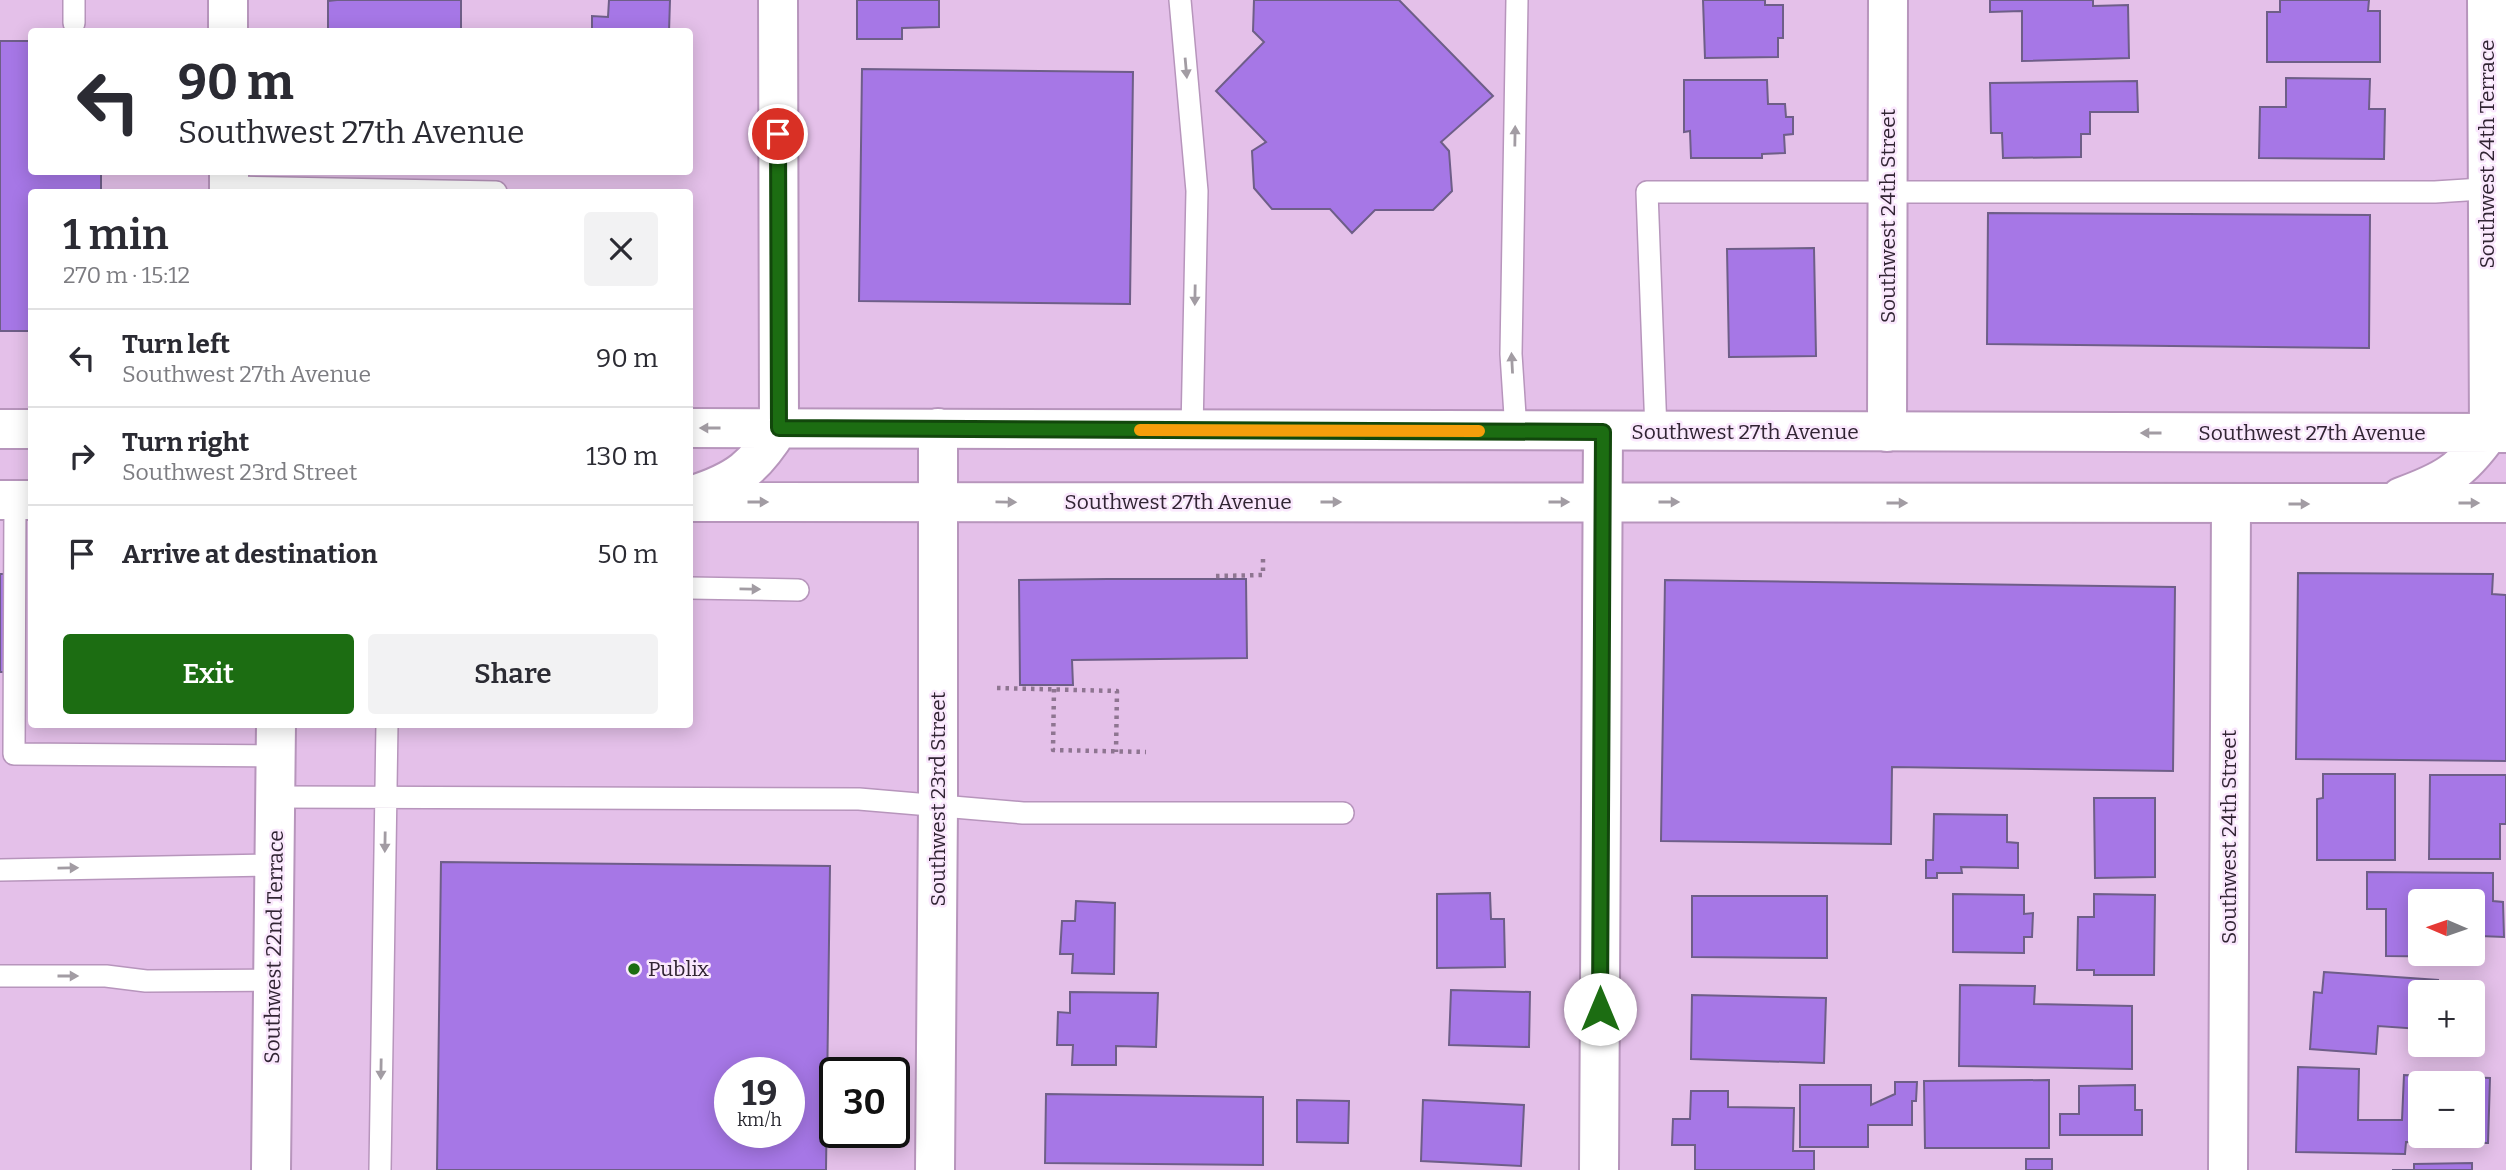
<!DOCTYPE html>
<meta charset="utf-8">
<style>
:root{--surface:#fff;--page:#f2f2f3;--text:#2b2b33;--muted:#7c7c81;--line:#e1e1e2;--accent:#1c6d12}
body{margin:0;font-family:Bitter,serif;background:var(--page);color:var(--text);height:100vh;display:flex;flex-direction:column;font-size:26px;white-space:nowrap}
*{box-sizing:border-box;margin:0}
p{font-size:23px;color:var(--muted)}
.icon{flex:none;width:38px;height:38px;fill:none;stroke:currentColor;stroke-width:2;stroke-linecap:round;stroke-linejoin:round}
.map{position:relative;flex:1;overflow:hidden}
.side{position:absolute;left:28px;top:189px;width:665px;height:539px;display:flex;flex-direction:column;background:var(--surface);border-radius:7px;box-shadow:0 4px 18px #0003}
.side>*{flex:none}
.hud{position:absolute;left:28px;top:28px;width:665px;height:147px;border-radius:7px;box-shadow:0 4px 18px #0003;background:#fff;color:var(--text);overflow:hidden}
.needle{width:46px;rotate:272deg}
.tools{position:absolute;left:2408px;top:889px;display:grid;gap:14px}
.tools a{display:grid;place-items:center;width:77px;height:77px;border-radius:7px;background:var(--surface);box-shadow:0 4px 18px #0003;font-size:35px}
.speed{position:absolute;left:714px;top:1057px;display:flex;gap:14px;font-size:35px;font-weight:700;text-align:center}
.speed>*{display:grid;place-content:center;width:91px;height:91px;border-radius:50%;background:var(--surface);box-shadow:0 4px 18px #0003;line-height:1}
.speed small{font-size:18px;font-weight:400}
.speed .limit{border:4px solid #111;border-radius:10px;background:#fff;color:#111}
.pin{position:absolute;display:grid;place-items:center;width:60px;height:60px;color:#fff;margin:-30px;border:4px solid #fff;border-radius:50%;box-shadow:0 2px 7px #0007}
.me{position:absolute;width:77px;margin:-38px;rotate:0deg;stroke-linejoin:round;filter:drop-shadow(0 0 5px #0008)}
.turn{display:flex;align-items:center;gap:24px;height:147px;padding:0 35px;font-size:32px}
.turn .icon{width:91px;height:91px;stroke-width:2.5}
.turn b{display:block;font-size:49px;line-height:60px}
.round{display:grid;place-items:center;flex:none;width:74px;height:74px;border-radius:7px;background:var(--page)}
.head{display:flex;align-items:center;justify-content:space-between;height:119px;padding:0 35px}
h1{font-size:42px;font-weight:600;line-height:52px}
.primary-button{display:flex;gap:14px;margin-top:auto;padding:14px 35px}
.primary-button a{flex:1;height:80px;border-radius:7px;background:var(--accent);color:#fff;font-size:28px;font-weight:600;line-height:80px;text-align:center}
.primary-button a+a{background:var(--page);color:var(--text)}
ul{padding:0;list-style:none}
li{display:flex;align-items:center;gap:21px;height:98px;padding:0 35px;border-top:2px solid var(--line)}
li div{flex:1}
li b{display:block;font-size:26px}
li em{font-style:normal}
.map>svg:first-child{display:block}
.building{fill:#a677e6;stroke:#6e5e88;stroke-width:2;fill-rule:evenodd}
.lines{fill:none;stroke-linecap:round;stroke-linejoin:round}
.service-casing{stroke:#b795bc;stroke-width:24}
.minor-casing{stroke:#b795bc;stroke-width:42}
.trunk-casing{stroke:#b795bc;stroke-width:42}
.path{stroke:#8e7591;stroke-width:4.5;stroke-dasharray:3.5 5;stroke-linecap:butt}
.service{stroke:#fff;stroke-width:21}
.minor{stroke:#fff;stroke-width:38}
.trunk{stroke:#fff;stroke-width:38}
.oneway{fill:#a29ca3}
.route-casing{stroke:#12470c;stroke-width:18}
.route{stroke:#1c6d12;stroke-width:12}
.slow{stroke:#f59e0b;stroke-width:12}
.poi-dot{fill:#1c6d12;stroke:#fae8fd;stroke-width:2.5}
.labels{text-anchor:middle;stroke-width:5;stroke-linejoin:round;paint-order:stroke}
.street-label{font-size:21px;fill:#312433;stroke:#fae8fd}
.poi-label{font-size:21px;fill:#312433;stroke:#fae8fd;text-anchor:start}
</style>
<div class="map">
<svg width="2506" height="1170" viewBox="0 0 2506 1170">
<rect width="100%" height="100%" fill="#e4c0e9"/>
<path class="building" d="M337,0H461V32H328V1Z
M609,0H670L669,32H592V16L608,17Z
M857,0H939V27L902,28V39H857Z
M1254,0H1399L1493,96L1441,142L1449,151L1452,191L1433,210H1375L1352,233L1330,209H1272L1254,188L1252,151L1266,142L1216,91L1264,42L1253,31Z
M1703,0H1765V5H1783V38H1778V57L1705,58Z
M1990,0H2093V6L2128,5L2129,58L2022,61V11L1990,12Z
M2280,0H2369L2368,11H2380V62H2267V12H2280Z
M0,41H32V172H101V192H32V331H0Z
M862,69L1133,72L1130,304L859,301Z
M2286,78L2370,79L2369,109H2385L2384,159L2259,158L2260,107H2286Z
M1684,80H1767L1768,104H1785L1786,117H1793V134L1784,135L1785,153L1762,154V158H1691L1690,131L1684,132Z
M2137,81L2138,112H2090V134H2081V157L2003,158L2002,133H1991L1990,83Z
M1988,213L2370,215L2369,348L1987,344Z
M1814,248L1816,356L1729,357L1727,249Z
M2298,573L2493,574L2492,594L2506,595V761L2296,759Z
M0,574H13L11,672H0Z
M1107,579H1246L1247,658L1072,660L1073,685H1020L1019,580Z
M1665,580L2175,587L2173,771L1892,767L1891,844L1661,841Z
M2323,774H2395V860H2317V799L2323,798Z
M2430,775H2506V824H2500V859H2429Z
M2094,798H2155V877L2095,878Z
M1934,814L2007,815V842L2018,843V868L1961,867L1962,873H1937V878H1926V860H1933Z
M441,862L830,866L826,1170H437ZM730,1073H789V1132H730Z
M2367,872L2493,873V901L2503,902L2504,937L2480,936V957L2386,956V909H2367ZM2420,901H2473V954H2420Z
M1490,893L1491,919H1504L1505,967L1437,968V894Z
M1953,894L2024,895V914L2033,913L2032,937H2024V953L1953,952Z
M2094,894L2155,895L2154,975H2094V970H2077L2078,917H2094Z
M1692,896H1827V958L1692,957Z
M1076,901L1115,903L1114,974L1072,973L1073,954H1060L1062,921H1075Z
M2324,972L2438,980L2437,992H2420V1029L2378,1026L2376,1054L2310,1049L2314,992L2322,993Z
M1960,985L2035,986L2034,1004L2132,1006V1069L1959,1066Z
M1451,990L1530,992L1529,1047L1449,1045Z
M1070,992L1158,993L1156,1047L1116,1046V1065H1072L1073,1045H1057L1058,1012L1070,1013Z
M1692,995L1826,998L1824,1063L1691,1059Z
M2298,1067L2359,1069L2358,1120H2402L2404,1075L2490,1078L2488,1143L2406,1142L2405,1154L2296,1152ZM2420,1083H2473V1136H2420Z
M2049,1080V1148H1925L1924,1081Z
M1895,1082H1917L1916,1101H1912V1125H1868V1147H1800V1085H1871V1105L1895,1094Z
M2135,1085V1110H2142V1135H2060V1114H2079V1086Z
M1691,1091H1728V1107L1794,1108L1793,1151H1814V1170H1695V1145H1672L1673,1119H1690Z
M1046,1094L1263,1097V1165L1045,1163Z
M1297,1100L1349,1101L1348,1143L1297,1142Z
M1423,1100L1524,1105L1521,1166L1421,1161Z
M2026,1159H2052V1170H2026Z
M2472,1163V1170H2392H2414V1164Z"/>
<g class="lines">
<defs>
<path id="service" d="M1180,0L1197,191L1192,430
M74,23V0
M229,187L496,192
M1516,431L1511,354L1517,0
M1656,431L1647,192H2435L2497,188
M15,500L14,754L276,756
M690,588L798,590
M275,797L859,799L1023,813H1343
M0,870L275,865
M0,976H106L146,981L273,980
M380,1170L387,724"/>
<path id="minor" d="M228,0V32
M778,0L779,428
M2487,0L2489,433
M229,172V192
M1887,432L1888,0
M271,1170L276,724
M935,1170L938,806V428
M1599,1170L1603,432
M2228,1170L2231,503"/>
<path id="trunk" d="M690,428L2506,433
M0,429H32
M693,495C737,481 755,467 779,428
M2401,497C2445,481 2461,472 2489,433
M0,500H32
M690,502L2506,503"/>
</defs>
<use href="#service" class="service-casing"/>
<use href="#minor" class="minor-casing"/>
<use href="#trunk" class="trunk-casing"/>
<path class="path" d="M1216,576L1263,575V556
M997,688L1117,691L1116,752
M1054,689L1053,750L1146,752"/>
<use href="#service" class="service"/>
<use href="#minor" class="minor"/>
<use href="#trunk" class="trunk"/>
</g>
<defs><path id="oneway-solid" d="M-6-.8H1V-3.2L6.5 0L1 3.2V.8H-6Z" transform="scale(1.75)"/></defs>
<g class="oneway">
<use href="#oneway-solid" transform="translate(1186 68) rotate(85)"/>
<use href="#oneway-solid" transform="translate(1515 136) rotate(-89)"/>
<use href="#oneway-solid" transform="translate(1195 295) rotate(91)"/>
<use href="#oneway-solid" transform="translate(1512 363) rotate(-93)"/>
<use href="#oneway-solid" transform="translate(710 428) rotate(180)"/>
<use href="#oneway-solid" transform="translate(2151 433) rotate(-180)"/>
<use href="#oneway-solid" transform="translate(758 502)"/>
<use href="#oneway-solid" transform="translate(1006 502) rotate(1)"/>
<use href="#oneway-solid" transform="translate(1331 502)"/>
<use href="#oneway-solid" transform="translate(1559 502)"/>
<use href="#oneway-solid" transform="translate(1669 502)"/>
<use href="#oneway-solid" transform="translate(1897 503)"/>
<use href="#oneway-solid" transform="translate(2469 503)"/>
<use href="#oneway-solid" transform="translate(2299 504)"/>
<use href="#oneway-solid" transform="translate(750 589) rotate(1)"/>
<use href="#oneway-solid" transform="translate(385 842) rotate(91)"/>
<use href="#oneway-solid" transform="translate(68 868) rotate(-1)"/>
<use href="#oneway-solid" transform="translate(68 976)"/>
<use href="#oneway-solid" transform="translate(381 1069) rotate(91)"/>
</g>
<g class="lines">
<defs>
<path id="route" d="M778,134L779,428L1603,432L1600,1009"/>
</defs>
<use href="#route" class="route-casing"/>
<use href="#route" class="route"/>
<path class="slow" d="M1140,430L1479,431"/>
</g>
<circle class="poi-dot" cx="634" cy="969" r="7"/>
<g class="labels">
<g class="street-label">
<text transform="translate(2487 154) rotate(-90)" y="7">Southwest 24th Terrace</text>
<text transform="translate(1888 216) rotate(-90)" y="7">Southwest 24th Street</text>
<text x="1745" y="439">Southwest 27th Avenue</text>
<text x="2312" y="440">Southwest 27th Avenue</text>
<text x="1178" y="509">Southwest 27th Avenue</text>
<text transform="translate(938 799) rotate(-90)" y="7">Southwest 23rd Street</text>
<text transform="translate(2229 837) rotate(-90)" y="7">Southwest 24th Street</text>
<text transform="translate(274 947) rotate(-89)" y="7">Southwest 22nd Terrace</text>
</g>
<g class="poi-label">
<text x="648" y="976">Publix</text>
</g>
</g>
</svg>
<div class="tools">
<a><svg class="needle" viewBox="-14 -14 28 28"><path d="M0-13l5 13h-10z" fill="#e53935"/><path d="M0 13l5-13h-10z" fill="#7c7c81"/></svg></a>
<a>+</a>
<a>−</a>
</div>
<div class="speed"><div>19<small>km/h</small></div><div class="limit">30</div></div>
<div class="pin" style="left:778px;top:134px;background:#d93025"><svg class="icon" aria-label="arrive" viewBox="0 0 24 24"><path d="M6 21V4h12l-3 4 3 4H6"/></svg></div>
<svg class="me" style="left:1600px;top:1009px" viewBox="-20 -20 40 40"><circle r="19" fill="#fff"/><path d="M0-13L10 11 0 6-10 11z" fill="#1c6d12"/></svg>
<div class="hud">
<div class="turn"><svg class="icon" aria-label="left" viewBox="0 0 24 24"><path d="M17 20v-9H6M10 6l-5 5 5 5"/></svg><div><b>90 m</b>Southwest 27th Avenue</div></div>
</div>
<section class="side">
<div class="head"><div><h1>1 min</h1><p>270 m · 15:12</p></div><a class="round"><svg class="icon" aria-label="close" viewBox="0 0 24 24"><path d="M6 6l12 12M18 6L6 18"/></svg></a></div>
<ul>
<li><svg class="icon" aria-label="left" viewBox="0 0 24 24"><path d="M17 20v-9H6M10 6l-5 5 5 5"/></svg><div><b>Turn left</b><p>Southwest 27th Avenue</p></div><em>90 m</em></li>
<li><svg class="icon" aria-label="right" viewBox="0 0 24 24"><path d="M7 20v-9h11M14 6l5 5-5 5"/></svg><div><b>Turn right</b><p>Southwest 23rd Street</p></div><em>130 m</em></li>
<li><svg class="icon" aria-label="arrive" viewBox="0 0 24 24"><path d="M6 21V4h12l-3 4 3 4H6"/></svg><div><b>Arrive at destination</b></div><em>50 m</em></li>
</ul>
<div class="primary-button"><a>Exit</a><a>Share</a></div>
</section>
</div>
